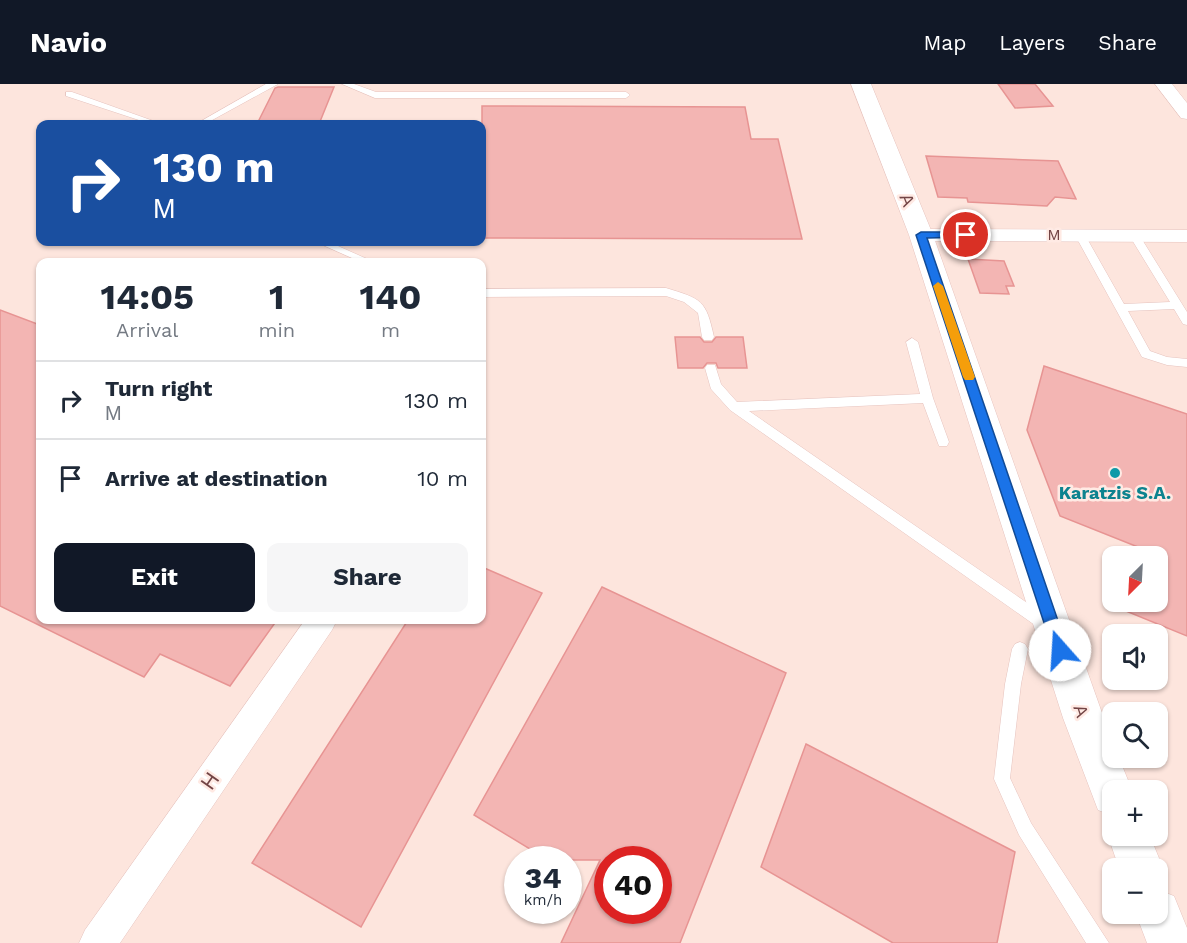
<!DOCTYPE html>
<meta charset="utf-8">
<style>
:root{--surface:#fff;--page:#f6f6f7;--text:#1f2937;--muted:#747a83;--line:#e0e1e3;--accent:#111827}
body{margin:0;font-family:"Work Sans",sans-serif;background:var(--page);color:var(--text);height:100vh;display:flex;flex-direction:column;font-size:22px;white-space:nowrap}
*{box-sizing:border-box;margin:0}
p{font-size:20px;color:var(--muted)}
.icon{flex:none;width:33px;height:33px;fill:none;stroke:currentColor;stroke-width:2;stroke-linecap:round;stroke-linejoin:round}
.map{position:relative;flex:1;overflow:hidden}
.details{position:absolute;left:36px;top:174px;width:450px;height:366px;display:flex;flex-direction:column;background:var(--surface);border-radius:12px;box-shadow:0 2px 4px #0004}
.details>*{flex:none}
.guide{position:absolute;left:36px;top:36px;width:450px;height:126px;border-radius:12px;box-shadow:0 2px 4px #0004;background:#1a4fa0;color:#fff;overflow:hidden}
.needle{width:39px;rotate:204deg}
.tools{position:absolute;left:1102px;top:462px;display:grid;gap:12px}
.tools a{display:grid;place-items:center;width:66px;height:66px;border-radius:12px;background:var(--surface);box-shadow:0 2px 4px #0004;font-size:30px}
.speed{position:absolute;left:504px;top:762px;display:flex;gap:12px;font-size:30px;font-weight:700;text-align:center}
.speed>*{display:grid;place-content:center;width:78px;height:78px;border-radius:50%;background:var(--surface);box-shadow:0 2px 4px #0004;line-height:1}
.speed small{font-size:15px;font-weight:400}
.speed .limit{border:9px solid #d22;background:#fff;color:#111}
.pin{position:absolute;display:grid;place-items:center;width:51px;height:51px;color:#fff;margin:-26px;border:3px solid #fff;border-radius:50%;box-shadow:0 2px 6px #0007}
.me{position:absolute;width:66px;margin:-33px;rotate:341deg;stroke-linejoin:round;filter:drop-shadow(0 0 4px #0008)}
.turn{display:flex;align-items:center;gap:21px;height:126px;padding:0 18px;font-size:27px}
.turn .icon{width:78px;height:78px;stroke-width:2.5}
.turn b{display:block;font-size:42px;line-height:51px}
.eta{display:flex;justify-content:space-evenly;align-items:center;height:102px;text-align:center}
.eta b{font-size:36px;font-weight:700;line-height:42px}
.button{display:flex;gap:12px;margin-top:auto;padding:12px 18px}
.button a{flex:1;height:69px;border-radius:12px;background:var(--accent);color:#fff;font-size:24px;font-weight:700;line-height:69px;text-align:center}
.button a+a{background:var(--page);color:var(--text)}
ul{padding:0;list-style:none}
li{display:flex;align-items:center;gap:18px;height:78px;padding:0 18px;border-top:2px solid var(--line)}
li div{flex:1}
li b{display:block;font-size:22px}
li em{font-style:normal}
header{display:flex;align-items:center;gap:36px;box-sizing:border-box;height:84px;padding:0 30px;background:var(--accent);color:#fff}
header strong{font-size:28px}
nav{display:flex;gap:33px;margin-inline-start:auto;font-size:21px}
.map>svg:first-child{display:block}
.building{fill:#f3b5b3;stroke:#e79493;stroke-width:1.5;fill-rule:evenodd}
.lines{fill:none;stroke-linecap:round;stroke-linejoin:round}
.service-casing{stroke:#e6c3be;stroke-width:1}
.minor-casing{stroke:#e6c3be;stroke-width:1}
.tertiary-casing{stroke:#e6c3be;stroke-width:1}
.service{fill:#fff;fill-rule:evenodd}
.minor{fill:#fff;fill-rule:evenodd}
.tertiary{fill:#fff;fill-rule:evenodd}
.route{fill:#1a73e8;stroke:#114b97;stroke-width:1.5}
.slow{fill:#f59e0b}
.culture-dot{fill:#0f9aa8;stroke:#ffeae4;stroke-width:2}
.labels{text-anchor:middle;stroke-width:5;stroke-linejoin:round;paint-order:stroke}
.far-street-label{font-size:15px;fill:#734546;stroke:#ffeae4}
.street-label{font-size:18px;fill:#734546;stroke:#ffeae4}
.culture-label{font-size:18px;font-weight:bold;fill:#0d838f;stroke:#ffeae4}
.near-street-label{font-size:21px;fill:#734546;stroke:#ffeae4}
</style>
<header>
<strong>Navio</strong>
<nav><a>Map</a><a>Layers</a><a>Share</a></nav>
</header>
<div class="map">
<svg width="1187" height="859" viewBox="0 0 1187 859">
<rect width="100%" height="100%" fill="#fde5dd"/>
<path class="building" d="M998,0H1035L1053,22L1015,24Z
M278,3H334L319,40H257L275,4Z
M482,22L745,23L751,55H778L802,155L482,154Z
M926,72L1058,77L1076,115L1055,113L1047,122L968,118L967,114L938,113Z
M968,175L1004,177L1014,202H1006L1009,210L980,209Z
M0,226L40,241V536H277L230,602L160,570L144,593L0,522Z
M675,253H700L704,258H712L716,253H743L747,284H718L716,279H707L703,284H678Z
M1044,282L1187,330V552L1104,518H1158V472H1136L1138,463L1060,432L1027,346Z
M482,483L542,509L361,843L252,779L408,536H482Z
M602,503L786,589L680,859H561L600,776H548L474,731ZM608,776H658V826H608Z
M806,660L1015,768L997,859H893L761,783Z"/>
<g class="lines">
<defs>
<path id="service" d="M266,0H278L205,40H196Z
M342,0H354L376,8H626L630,11L626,14H375Z
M66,8H72L162,40H151L66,12Z
M1080,148L1085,151L1124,220L1170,218L1129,151L1130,149H1138L1187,228V241L1183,240L1174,225L1128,227L1150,267L1167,273L1187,275V283L1167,281L1142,273L1075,151Z
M316,158H329L374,178H361Z
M666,204C702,215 706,216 714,253L712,256H704L702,253L698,229L684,218L666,212L482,213V205Z
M912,254L918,258L933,314L949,358L947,362H939L923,319L749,327L1049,534L1051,539L1049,544L1044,546L1039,544L730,326L711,305L705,284L707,281H715L721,300L737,318L920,310L906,258Z
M1020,558L1025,560L1028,565L1021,600L1010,694L1031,739L1109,859H1086L1019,751L994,695L1005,600L1012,565L1015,560Z"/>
<path id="minor" d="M1155,0H1172L1187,19V35L1181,34Z
M921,145L1187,146V158L921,157L914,156L911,151L914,146Z
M305,536H337L332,546L120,859H79L85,846Z"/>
<path id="tertiary" d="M851,0H871L933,151L1113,660V674H1119L1132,706H1113V732L1098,726L1063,634L909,151Z
M1113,739V752H1150L1163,784L1158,796V784H1119L1108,752Z
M1158,806L1174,812L1187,844V859H1147L1136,830H1158Z"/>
</defs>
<use href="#service" class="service-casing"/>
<use href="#minor" class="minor-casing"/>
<use href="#tertiary" class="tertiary-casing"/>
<use href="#service" class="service"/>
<use href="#minor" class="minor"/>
<use href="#tertiary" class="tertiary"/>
</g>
<path class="route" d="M966,148L970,149V153L927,154L1068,566L1066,571L1060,573L1055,571L1053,566L916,151L921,148Z"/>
<path class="slow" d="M938,198L943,202L975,293L973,296H965L963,293L933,202Z"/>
<circle class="culture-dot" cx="1115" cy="389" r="6"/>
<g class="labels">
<g class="far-street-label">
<text x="1054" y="156">Μ</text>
</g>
<g class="street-label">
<text transform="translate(907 116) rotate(68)" y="6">Α</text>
<text transform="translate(1081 627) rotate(71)" y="6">Α</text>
</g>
<g class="culture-label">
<text x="1115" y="415">Karatzis S.A.</text>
</g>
<g class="near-street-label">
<text transform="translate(210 697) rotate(-55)" y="7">Η</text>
</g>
</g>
</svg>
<div class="tools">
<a><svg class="needle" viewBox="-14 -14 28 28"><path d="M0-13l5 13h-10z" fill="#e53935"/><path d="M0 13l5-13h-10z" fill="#747a83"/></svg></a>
<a><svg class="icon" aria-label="sound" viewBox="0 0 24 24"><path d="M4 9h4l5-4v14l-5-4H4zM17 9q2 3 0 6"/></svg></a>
<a><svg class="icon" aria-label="search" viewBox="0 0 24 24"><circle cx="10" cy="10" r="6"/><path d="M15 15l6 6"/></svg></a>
<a>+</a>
<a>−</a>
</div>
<div class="speed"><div>34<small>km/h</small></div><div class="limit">40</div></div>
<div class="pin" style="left:966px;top:151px;background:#d93025"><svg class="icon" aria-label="arrive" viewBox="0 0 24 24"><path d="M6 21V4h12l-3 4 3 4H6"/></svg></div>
<svg class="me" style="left:1060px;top:566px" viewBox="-20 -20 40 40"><circle r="19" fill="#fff"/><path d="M0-13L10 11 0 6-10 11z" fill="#1a73e8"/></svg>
<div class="guide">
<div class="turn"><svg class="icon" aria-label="right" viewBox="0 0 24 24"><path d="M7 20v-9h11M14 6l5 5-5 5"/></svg><div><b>130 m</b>Μ</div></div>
</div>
<section class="details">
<div class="eta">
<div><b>14:05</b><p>Arrival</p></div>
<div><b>1</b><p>min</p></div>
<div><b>140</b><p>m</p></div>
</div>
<ul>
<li><svg class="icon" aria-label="right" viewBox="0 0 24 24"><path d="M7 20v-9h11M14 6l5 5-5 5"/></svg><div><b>Turn right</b><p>Μ</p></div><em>130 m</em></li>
<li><svg class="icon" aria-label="arrive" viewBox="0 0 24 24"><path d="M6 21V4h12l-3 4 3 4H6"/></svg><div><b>Arrive at destination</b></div><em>10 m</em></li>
</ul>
<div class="button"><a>Exit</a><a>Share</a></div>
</section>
</div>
